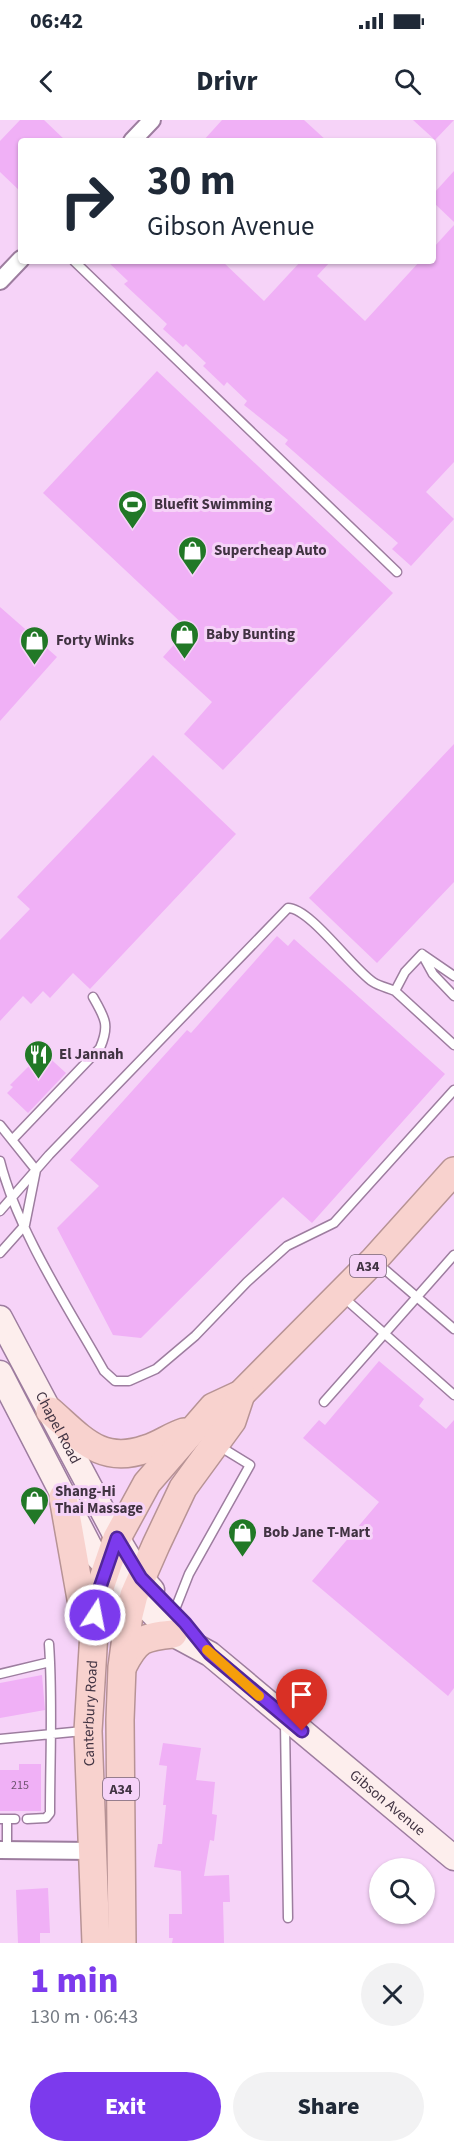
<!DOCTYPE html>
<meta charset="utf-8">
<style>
:root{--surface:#fff;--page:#f2f2f3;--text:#1f2937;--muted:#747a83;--accent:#7c3aed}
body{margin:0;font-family:"Source Sans 3",sans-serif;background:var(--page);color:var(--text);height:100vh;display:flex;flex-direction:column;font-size:22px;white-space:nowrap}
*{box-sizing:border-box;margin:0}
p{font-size:20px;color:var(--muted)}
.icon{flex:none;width:33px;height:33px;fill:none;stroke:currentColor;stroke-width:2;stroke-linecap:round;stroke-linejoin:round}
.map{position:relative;height:1823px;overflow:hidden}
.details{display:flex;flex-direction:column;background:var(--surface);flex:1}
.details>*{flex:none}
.top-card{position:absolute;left:18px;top:18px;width:418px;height:126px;border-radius:6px;box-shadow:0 2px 4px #0004;background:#fff;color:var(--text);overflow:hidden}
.fabs{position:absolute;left:369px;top:1738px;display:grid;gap:12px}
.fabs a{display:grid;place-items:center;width:66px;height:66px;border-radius:50%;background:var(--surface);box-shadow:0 2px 4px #0004;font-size:30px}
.pin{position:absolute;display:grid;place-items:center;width:51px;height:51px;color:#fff;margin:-62px -26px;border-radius:50% 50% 50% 0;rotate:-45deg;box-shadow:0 0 6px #0007}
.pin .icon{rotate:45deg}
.me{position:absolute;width:66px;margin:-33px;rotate:11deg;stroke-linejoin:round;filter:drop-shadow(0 0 4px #0008)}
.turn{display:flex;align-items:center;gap:21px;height:126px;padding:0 30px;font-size:27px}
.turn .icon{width:78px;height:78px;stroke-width:2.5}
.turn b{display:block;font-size:42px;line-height:51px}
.round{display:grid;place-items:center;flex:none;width:63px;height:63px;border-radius:32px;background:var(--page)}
.head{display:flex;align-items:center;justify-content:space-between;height:102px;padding:0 30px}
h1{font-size:36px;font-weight:800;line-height:45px;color:var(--accent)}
.button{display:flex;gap:12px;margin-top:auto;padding:12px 30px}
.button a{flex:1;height:69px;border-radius:36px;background:var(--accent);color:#fff;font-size:24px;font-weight:800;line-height:69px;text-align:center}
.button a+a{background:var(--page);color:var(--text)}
.status{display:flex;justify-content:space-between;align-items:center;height:42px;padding:0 30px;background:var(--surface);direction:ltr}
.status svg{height:16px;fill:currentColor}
header{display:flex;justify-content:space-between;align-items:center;height:78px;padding:0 30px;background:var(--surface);font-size:27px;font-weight:800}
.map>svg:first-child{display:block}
.building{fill:#f0b0f6}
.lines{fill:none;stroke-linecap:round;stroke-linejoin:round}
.service-casing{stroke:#9d7d9f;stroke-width:11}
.minor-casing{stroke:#9d7d9f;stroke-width:20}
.secondary-casing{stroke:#9d7d9f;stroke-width:27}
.trunk-casing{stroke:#b79395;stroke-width:30}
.service{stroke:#fff;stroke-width:8}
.minor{stroke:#fff;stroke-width:16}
.secondary{stroke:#fdeeed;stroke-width:24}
.trunk{stroke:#f8d2ce;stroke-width:27}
.route-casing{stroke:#51269a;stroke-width:15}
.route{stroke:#7c3aed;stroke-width:10}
.slow{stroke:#f59e0b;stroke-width:10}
.labels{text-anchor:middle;stroke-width:6;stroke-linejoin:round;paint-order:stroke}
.number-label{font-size:12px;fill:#6d526f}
.shield{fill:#f6d3f8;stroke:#776379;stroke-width:1.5}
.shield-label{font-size:14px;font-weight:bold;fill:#413342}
.poi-label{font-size:15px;font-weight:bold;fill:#413342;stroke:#f6d3f8;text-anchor:start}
.street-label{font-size:15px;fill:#413342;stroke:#f6d3f8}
</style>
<div class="status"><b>06:42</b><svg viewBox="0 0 49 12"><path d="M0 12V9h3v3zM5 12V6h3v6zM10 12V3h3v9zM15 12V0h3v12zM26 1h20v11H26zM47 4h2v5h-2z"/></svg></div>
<header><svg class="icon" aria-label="back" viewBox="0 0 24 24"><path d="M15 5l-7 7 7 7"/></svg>Drivr<svg class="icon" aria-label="search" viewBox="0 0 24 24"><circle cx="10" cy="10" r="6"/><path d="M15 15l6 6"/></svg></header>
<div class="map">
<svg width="454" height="1823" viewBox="0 0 454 1823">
<rect width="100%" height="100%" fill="#f6d3f8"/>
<path class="building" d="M20,0H44L66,21H21V72L0,52V21Z
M222,0H304L327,21H203Z
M413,0H454L435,20Z
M454,51V102L434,83V73Z
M454,105V342L426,372L454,399L411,446L392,429L398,423L285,324L288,320L244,285L247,281L227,262L224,266L203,246L206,243L186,224L183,227L163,209L167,204L124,164L128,161L107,141H222L264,181L301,141H331L317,156L365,201L420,141H434V127Z
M157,251L393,473L223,650L184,614L212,582L163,537L188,509L43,373Z
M0,487L57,537L0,601Z
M454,624V762L377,843L309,778Z
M153,635L236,714L90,869L73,853L50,878L43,871L31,884L23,876L0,901V820L30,789L17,777Z
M277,816L288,826L294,819L445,954L312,1103L283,1077L141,1218L113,1215L57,1108L99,1066L70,1040L187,910L191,913Z
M43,932L66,953L28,993L7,973L13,967L10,965Z
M379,1241L424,1279L419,1286L446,1309L454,1300V1568L448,1576L312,1461L379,1382L303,1318L319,1300L325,1305Z
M42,1555L45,1590L0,1598V1563Z
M163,1623L201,1628L196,1660L215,1662L212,1694L217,1695L214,1721L210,1720L204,1756L229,1755L230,1782H223L224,1823H172L173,1818H169V1794H182L181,1751L154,1747L158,1724H162L166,1685H163L167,1646L159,1645Z
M19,1644H41V1691H0V1650H19Z
M48,1768L50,1813H40V1823H18L16,1770Z"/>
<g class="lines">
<defs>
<path id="service" d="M74,141L397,452
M422,834L405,852L395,871L454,925
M422,834L433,854L454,876
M422,834L454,856
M0,1005L36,1050
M12,1020L100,928C110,905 105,898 93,877
M0,1041C18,1112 68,1187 104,1251L115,1261H129L156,1249L195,1216L247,1162L287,1126L334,1103L454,970
M0,1091L49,1035L288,788C310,788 352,848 373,862C379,866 388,868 395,871
M0,1133L25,1105L36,1050
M376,1142L454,1209
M342,1176L454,1275
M324,1282L454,1135
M174,1492L189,1454L250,1345L219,1326
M0,1554L50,1542
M285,1603L288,1798
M0,1619L83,1611
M0,1699H15
M27,1699L46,1698L50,1693C50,1636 53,1581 49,1524
M7,1700V1731"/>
<path id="minor" d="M132,21L152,0
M0,161L21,139
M0,1730L93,1731"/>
<g id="secondary">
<path id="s1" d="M0,1198L117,1418L141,1458L152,1470"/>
<path id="s2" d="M0,1253L92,1431L173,1514L210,1534L454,1738"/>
</g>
<g id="trunk">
<path d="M50,1291C81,1318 101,1345 146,1329C160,1325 171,1316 184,1312"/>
<path d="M63,1377L81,1479L90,1502"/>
<path d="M123,1546C137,1519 143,1517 173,1514"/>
<path id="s3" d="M96,1823L88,1611L96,1479L117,1418L147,1363L213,1287L241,1274L374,1140L454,1051"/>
<path d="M122,1823L120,1600L122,1547L129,1495L134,1475L156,1425L183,1368L232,1301L241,1274"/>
</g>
</defs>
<use href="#service" class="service-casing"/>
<use href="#minor" class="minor-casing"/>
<use href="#secondary" class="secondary-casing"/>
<use href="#trunk" class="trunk-casing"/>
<use href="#service" class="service"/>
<use href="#minor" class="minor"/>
<use href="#secondary" class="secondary"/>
<use href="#trunk" class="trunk"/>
</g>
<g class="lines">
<defs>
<path id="route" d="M95,1495L96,1479L117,1418L141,1458L185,1503L210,1534L302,1611"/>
</defs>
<use href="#route" class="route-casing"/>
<use href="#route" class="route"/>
<path class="slow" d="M207,1530L259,1576"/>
</g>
<defs>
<symbol id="stadium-pin" viewBox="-11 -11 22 30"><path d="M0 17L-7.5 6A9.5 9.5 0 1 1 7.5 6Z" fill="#217826" stroke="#f6d3f8"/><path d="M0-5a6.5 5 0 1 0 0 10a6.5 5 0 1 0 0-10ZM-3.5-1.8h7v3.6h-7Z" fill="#fff"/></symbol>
<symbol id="shop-pin" viewBox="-11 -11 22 30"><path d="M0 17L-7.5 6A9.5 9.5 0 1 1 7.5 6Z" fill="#217826" stroke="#f6d3f8"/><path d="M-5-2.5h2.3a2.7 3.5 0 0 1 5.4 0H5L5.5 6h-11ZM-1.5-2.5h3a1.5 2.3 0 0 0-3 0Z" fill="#fff"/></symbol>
<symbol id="restaurant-pin" viewBox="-11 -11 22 30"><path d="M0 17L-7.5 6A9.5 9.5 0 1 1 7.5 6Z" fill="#217826" stroke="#f6d3f8"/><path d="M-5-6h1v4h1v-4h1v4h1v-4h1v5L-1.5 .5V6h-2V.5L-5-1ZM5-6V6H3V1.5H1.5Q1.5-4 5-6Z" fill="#fff"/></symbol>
</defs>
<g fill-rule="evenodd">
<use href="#stadium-pin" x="116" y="368" width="33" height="45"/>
<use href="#shop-pin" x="176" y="414" width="33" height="45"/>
<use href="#shop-pin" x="168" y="498" width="33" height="45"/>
<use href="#shop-pin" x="18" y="504" width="33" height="45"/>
<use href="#restaurant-pin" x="22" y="918" width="33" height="45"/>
<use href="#shop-pin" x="18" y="1364" width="33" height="45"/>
<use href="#shop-pin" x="226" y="1396" width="33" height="45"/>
</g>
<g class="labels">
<g class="number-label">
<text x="20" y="1669">215</text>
</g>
<g class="shield">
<rect x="350" y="1135" width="36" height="22" rx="4.5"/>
<rect x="103" y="1658" width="36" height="22" rx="4.5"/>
</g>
<g class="shield-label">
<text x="368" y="1151">A34</text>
<text x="121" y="1674">A34</text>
</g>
<g class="poi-label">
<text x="154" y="389">Bluefit Swimming</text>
<text x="214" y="435">Supercheap Auto</text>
<text x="206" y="519">Baby Bunting</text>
<text x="56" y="525">Forty Winks</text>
<text x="59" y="939">El Jannah</text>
<text x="55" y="1376">Shang-Hi<tspan x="55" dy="17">Thai Massage</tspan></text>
<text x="263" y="1417">Bob Jane T-Mart</text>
</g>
<g class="street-label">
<text dy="5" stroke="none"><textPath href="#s1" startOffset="124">Chapel Road</textPath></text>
<text dy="5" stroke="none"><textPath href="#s3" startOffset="230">Canterbury Road</textPath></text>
<text dy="5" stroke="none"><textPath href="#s2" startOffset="590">Gibson Avenue</textPath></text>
</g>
</g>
</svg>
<div class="fabs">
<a><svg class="icon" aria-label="search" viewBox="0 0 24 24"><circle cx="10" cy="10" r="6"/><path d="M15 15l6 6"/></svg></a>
</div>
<div class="pin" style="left:302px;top:1611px;background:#d93025"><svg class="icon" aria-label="arrive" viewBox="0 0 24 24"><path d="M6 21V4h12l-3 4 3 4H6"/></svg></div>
<svg class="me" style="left:95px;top:1495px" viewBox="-20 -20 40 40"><circle r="17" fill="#7c3aed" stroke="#fff" stroke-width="3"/><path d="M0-11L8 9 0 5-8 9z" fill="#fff"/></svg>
<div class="top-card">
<div class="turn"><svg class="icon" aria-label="right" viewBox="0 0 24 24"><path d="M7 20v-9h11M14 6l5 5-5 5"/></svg><div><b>30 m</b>Gibson Avenue</div></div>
</div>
</div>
<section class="details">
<div class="head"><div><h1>1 min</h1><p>130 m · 06:43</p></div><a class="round"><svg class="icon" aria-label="close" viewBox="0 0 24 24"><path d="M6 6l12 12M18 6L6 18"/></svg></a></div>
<div class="button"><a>Exit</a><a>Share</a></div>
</section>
